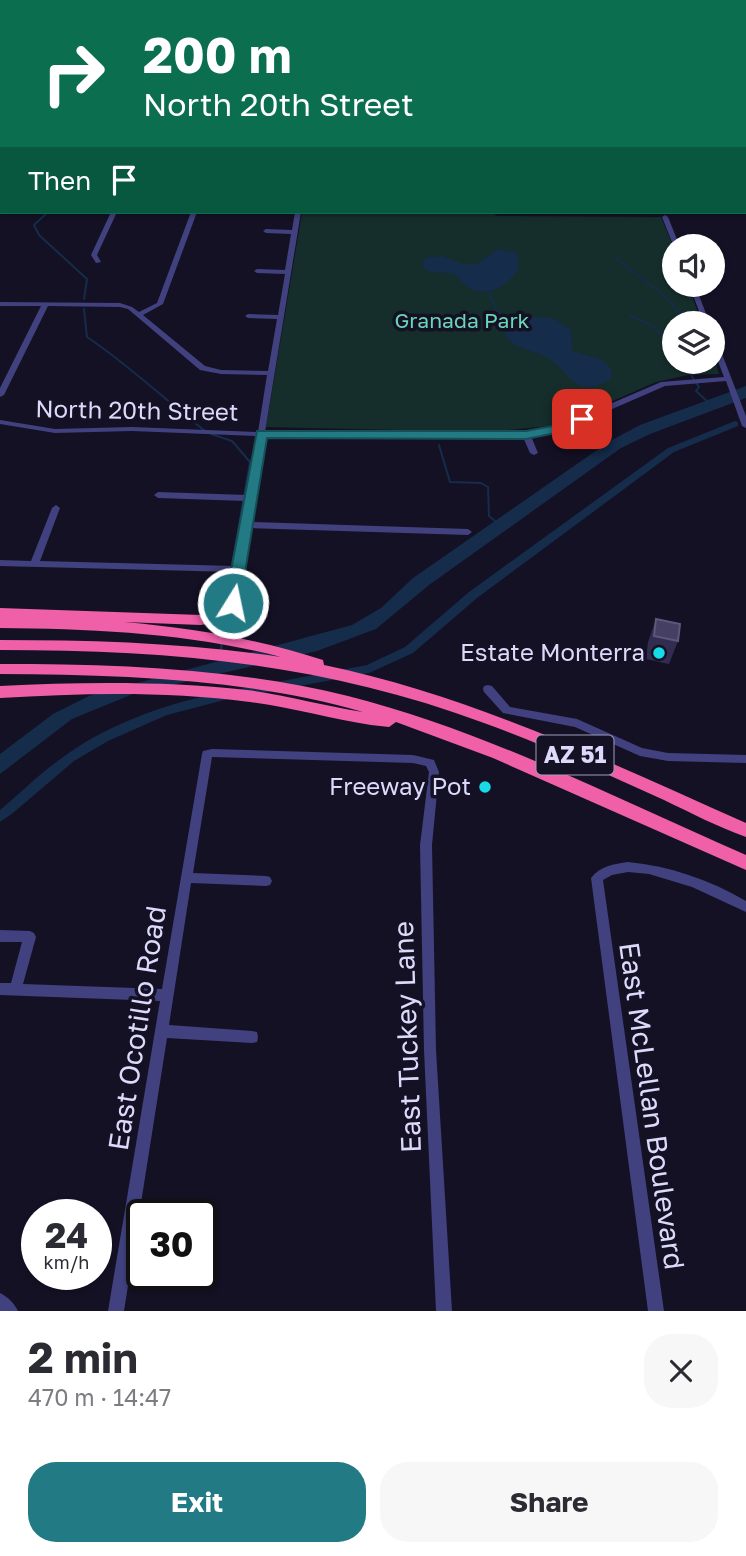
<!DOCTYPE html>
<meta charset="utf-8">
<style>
:root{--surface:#fff;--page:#f7f7f7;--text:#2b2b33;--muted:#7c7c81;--accent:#227a84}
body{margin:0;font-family:"Golos Text",sans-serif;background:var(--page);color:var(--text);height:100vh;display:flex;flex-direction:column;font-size:26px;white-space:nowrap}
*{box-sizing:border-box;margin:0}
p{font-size:23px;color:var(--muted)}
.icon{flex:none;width:38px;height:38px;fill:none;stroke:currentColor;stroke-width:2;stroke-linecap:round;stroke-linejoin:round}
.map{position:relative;height:1311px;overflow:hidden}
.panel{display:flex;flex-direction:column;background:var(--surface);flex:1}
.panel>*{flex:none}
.top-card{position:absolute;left:0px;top:0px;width:747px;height:214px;box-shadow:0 2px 5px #0004;background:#0b6e4f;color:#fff;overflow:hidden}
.controls{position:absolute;left:662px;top:234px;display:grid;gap:14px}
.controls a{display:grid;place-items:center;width:63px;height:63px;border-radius:50%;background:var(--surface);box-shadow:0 2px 5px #0004;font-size:35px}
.speed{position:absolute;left:21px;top:1199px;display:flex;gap:14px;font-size:35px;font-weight:700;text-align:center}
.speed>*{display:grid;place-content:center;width:91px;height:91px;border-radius:50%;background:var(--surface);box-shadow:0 2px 5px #0004;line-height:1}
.speed small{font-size:18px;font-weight:400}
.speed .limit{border:4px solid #111;border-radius:10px;background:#fff;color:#111}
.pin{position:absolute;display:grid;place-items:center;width:60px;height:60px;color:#fff;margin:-30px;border-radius:14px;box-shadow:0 4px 10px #0006}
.me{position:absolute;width:77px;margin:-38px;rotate:10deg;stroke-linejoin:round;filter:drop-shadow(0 0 5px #0008)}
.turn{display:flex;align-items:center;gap:24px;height:147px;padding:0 28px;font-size:32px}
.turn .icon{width:91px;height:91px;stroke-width:2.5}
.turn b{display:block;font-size:49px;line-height:60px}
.then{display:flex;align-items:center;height:66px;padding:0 28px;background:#0003;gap:14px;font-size:26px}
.round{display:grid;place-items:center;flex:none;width:74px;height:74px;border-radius:28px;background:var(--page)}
.overview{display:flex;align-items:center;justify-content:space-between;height:119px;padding:0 28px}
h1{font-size:42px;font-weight:700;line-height:52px}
.action{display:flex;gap:14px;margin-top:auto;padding:14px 28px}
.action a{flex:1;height:80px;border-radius:28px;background:var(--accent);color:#fff;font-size:28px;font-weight:700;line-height:80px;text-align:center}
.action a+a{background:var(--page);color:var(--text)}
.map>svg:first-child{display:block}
.green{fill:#152e2c}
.water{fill:#152c4b}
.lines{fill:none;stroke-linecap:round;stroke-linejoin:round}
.stream-far1{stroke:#152c4b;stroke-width:2}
.stream{stroke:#152c4b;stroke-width:2.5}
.canal{fill:#152c4b;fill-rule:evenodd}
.minor{fill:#41417f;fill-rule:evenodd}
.major{fill:#ba6bf1;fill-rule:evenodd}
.highway{fill:#ef60a9;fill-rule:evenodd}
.wall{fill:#332c51}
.building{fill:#453f63;stroke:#5d577b;stroke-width:2}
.route{fill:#227a84;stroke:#164f56;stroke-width:2}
.poi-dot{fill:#18dbe8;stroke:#141125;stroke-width:2.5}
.labels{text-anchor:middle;stroke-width:7;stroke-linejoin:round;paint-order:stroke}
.far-park-label{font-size:21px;fill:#6bd5b7;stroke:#141125}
.shield{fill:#141125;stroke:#a09dbb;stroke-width:2}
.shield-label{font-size:23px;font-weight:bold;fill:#dcd9fb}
.street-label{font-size:24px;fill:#dcd9fb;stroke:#141125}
.poi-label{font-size:24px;fill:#dcd9fb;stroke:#141125;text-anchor:end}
.near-street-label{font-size:28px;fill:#dcd9fb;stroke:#141125}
</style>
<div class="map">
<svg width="746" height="1311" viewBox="0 0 746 1311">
<rect width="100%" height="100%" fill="#141125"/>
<path class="green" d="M490,212L497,216L661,217L674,248V285H688L702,324H674V362H712V350L719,374L688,375L656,382L558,425L487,432L266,427L302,213Z"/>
<path class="water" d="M498,249L517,253L519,267C511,284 488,299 469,288C462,284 460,277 452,274C441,271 428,275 422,265L426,258L442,256L463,264H476Z
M523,316L553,318L571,330L572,351L600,359L612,369L611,379C573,402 569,368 546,357C531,349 506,348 503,328L510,321Z
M746,386V398L650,434L621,448L429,585L376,629L317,651L133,694L72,719L0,774V754L53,714L89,696L352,625L381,608L413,578L610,441L640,425Z"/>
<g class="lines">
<path class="stream-far1" d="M23,0L34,2
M225,0L227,2
M48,212L34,225L39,235L87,279L84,299
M615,257L668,299L688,324
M488,291L498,313L506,319
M84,309L87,337C129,365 165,400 205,431
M629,315L651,325L674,346
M692,362L691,375L699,387L696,391L708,402
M211,434L232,441L250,462L230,577
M439,445L450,482L481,483L488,487L489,516L495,521"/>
<path class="stream" d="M224,613L231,575
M221,651L223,620"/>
<path class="canal" d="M735,421L738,422V426L674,452L477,598L413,653L369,673L240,697L236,696L235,693L236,690L240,689L367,665L405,647L469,592L668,448Z
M224,692L228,693L229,696L228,699L167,715L108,741L74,761L13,813L0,822V810C22,792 42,771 66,755C112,722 169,703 224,692Z"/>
<path class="minor" d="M169,0H173L174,2H170Z
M0,83H2V85H0Z
M0,102H2V104H0Z
M0,111H2V115L0,116Z
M2,175V179L0,180V176Z
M2,191V195L0,196V192Z
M111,212H117L97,255L101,262L96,263L91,255Z
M191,212H197L163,304L143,315L205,366L221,370L268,371L277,319L248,318L245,316L248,314L278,315L285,274L257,273L254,271L257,269L285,270L291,234L266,233L263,231L266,229L292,230L295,212H301L265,432L526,433L559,426L661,382L724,377L712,346V334L715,336L746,416V428L742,426L726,381L665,386L564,430L531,436L538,453L534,455L530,453L523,437L265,436L251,522L468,529L472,532L468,535L250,528L238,603L230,618L227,619L222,616L228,603L234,572L0,566V560L31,561L52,508L56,505L60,508L40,561L235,566L246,501L158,498L154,495L158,492L247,495L257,436L132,431L55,433L0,424V420L55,429L132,427L258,432L267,375L221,374L200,370L128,309L120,307L48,306L4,395L0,397V388L41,306H0V302L120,303L132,307L139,312L157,303Z
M665,215L668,217L680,247H674L662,217Z
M689,285H695L710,324H704Z
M488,685L492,686L510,707L577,719L642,748L668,753L746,755V763L668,761L640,756L575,727L503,713L484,692L483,689L484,686Z
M212,749L413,755L434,760L439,772L432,845L436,1050L452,1311H436L424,1050L420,845L429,772L426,766L413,763L212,757L193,873L266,876L270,877L272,881L270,885L266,886L191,883L169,1025L252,1031L257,1032L258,1037L257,1042L252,1043L167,1038L124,1311H108L160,1001L0,995V983H11L22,942H0V930L30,931L34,933L36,937L23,984L162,989L202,754L203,751Z
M628,862C670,866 710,880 746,901V912L692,887L649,874L628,872L612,875L603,880L664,1311H648L591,878C600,866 614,864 628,862Z
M0,1293C8,1297 14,1303 18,1311H0Z"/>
<path class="major" d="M513,0H519L513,2Z
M0,184H2L0,189Z"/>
<path class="highway" d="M0,608L201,615L227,611L232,613L234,616L232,619L201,625L124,622C193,628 258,639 323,660L324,665C473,696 608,762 746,823V837C718,827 691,813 664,800C604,773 545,745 484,723C323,663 170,650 0,650V640C94,640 188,643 281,657C189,633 95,629 0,628V618H6H0Z
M0,664C116,664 234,668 348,696C486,731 615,798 746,855V870L493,758L396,722L389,727L371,725C331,719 291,707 250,702C167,691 83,693 0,698V686C82,682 165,681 247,690C286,695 324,706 363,712C246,678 121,675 0,674Z"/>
</g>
<path class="wall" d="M656,619L678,641L669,664L646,659L648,642Z"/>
<path class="building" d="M656,619L680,624L678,641L654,636Z"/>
<path class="route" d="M582,415L586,416V421L566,431L526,439L267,438L240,603L233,609L225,603L257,431H526L558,425Z"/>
<g class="poi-dot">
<circle cx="659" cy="653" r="7"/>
<circle cx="485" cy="787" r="7"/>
</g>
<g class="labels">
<g class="far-park-label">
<text x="462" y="328">Granada Park</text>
</g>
<rect class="shield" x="536.5" y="735.5" width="77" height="39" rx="5"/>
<g class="shield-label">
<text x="575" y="763">AZ 51</text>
</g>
<g class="street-label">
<text transform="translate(137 411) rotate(1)" y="8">North 20th Street</text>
</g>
<g class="poi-label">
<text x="645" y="661">Estate Monterra</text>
<text x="471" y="795">Freeway Pot</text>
</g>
<g class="near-street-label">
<text transform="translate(137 1028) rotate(-81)" y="10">East Ocotillo Road</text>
<text transform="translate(407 1037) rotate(-92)" y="10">East Tuckey Lane</text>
<text transform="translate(652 1106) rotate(82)" y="10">East McLellan Boulevard</text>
</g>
</g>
</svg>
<div class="controls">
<a><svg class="icon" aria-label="sound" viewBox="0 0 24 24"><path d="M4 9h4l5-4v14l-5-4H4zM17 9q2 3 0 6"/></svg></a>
<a><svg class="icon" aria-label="layers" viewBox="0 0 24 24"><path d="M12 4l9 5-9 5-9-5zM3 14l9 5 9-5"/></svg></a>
</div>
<div class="speed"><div>24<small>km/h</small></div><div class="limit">30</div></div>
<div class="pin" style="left:582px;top:419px;background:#d93025"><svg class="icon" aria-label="arrive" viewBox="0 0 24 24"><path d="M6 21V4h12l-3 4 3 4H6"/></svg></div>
<svg class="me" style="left:233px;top:603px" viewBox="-20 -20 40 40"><circle r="17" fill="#227a84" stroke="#fff" stroke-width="3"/><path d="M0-11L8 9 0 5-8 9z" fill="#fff"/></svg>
<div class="top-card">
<div class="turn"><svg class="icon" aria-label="right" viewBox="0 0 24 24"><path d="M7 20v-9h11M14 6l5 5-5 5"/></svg><div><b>200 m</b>North 20th Street</div></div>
<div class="then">Then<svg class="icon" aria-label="arrive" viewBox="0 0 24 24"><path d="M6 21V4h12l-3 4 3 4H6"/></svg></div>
</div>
</div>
<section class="panel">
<div class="overview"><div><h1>2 min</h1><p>470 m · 14:47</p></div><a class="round"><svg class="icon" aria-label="close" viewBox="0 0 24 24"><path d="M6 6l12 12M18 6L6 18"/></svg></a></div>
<div class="action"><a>Exit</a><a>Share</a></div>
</section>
